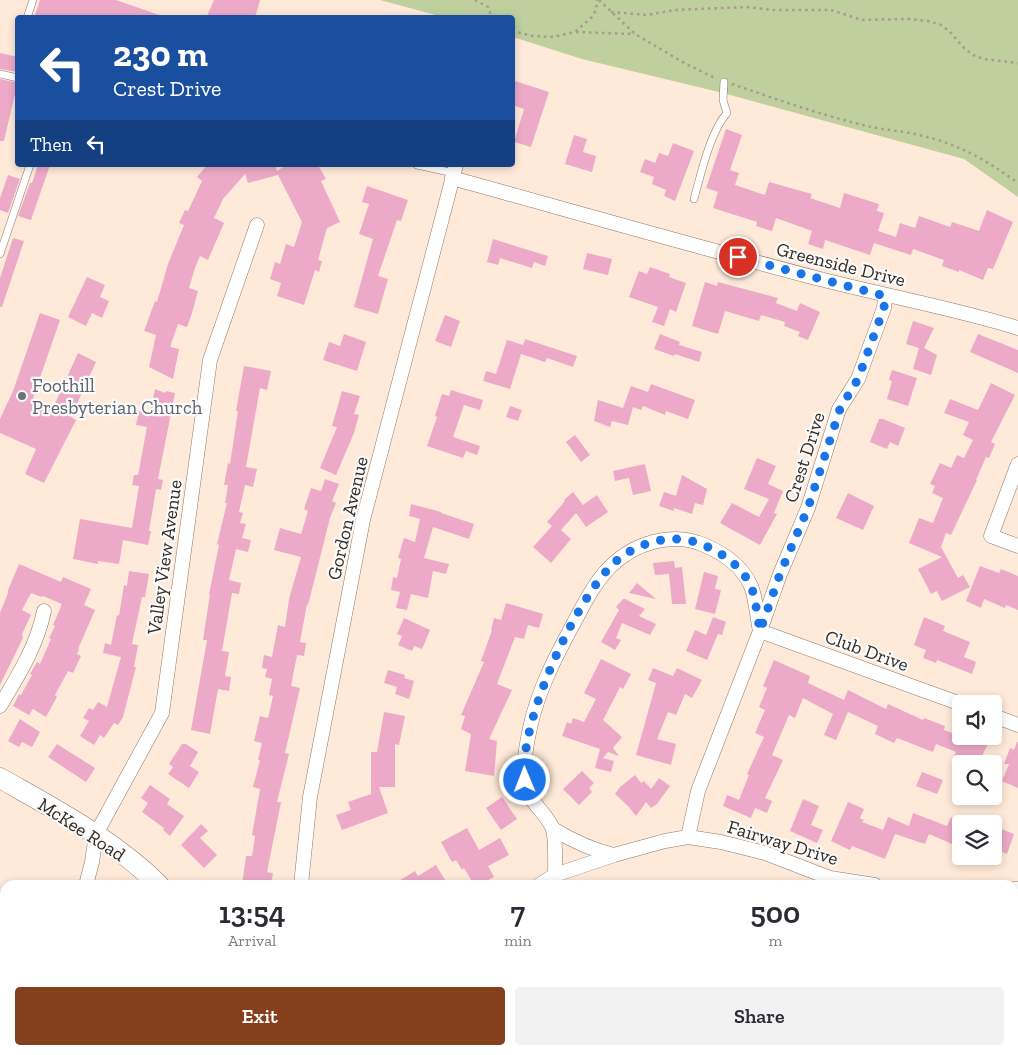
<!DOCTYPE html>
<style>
:root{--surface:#fff;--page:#f2f2f3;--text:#2b2b33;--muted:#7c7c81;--accent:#863f1d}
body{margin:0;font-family:"Zilla Slab",serif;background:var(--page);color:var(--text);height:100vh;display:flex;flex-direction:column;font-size:19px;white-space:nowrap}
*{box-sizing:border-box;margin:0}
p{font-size:16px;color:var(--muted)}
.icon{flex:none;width:28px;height:28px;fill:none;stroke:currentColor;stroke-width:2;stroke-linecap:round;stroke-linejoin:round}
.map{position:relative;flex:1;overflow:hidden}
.sheet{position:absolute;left:0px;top:880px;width:1019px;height:175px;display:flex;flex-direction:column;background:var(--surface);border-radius:15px 15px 0 0;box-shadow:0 2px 8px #0003}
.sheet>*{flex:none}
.guide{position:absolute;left:15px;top:15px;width:500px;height:152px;border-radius:5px;box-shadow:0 2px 8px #0003;background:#1a4fa0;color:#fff;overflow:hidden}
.buttons{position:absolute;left:952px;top:695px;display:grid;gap:10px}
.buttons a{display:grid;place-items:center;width:50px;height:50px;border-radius:5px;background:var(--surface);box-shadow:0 2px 8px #0003;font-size:25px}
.pin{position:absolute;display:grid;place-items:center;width:42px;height:42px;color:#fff;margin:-21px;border:2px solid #fff;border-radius:50%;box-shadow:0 1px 5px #0007}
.me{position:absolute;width:55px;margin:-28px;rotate:359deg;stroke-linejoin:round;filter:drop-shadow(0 0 4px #0008)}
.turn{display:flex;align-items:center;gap:18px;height:105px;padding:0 15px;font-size:22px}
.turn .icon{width:65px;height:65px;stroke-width:2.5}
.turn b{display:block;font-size:35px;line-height:42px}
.then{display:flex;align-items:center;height:48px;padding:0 15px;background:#0003;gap:10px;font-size:19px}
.eta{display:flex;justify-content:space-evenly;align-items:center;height:85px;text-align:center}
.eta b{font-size:30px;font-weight:600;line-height:35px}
.button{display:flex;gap:10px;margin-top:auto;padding:10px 15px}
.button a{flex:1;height:58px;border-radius:5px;background:var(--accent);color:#fff;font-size:20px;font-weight:600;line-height:58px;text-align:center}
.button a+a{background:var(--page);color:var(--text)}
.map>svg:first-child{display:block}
.green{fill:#bfcf9e}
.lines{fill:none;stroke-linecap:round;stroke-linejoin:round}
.stream{stroke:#60bbbc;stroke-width:4}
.building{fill:#edaac8}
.lane-casing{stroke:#907966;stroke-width:8}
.street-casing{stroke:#907966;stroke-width:15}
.secondary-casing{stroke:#907966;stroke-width:21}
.path{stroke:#aa9a8d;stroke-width:2.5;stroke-dasharray:2.5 4;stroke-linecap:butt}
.lane{stroke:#fff;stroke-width:7}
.street{stroke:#fff;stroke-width:14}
.secondary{stroke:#fff;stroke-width:20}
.route{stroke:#1a73e8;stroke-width:9;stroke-dasharray:0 16.2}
.worship-dot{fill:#6b7280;stroke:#fbfbfb;stroke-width:2}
.labels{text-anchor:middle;stroke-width:4.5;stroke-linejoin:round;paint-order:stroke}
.street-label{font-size:19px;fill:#332a22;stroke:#fbfbfb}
.worship-label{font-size:19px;fill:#5b616d;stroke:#fbfbfb;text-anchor:start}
</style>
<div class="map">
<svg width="1018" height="1055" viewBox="0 0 1018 1055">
<rect width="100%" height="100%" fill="#ffead9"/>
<path class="green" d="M380,0H1018V197L964,159L723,93L582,59L513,37L512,18L443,17Z"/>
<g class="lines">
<path class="stream" d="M1014,992L1018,991
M315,1050L318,1055
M775,1055L783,1050"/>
</g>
<path class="building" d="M40,0H116L162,16V18H34Z
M214,0H260L255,18H206Z
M0,53L18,57V72L0,69Z
M0,79L18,83V95L15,94L4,141H0Z
M512,80L549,92L531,147L514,142L524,109L512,105Z
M726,129L742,135L730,170L739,173L735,185L765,195L769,182L812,194L810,198L840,208L844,193L879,204L877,211L884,213L878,231L896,237L900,223L915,228L919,216L950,227L952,222L979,231L987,210L1013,222L993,269L988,268L983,280L959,270V272L942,266L944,260L913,249L911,255L874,243L870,255L825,240L823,249L808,244L812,231L776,218L772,231L756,226L757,222L713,208L718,192L706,188Z
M574,135L587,139L583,152L596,156L592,172L565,164Z
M673,143L694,151L675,201L664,196L666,190L652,184L654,177L640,172L645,159L655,163L659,153L668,156Z
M38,165H50L31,220L18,216L30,183H32Z
M207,165H275L277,171L287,165H318L326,179L321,181L340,222L327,228L318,260L322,261L319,272L315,270L304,305L277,296L281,283L270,279L275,262L280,264L286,244L294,247L302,222L278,175L248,183L245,174L223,199L214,218L224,223L208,260L200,256L195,268L189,288L198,291L192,313L187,327L178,324L170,347L179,349L173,379L149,367L156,335L144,331L155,301L157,302L168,264L184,225L179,223L185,210L188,211L202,181L197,177Z
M8,175L20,179L8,213L0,210V198Z
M367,186L408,200L401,221L397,220L378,276L388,279L378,314L354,307L373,239L359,234L369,204L362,202Z
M13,238L24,241L2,307H0V278Z
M493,239L548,256L545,266L534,262L532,268L500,258L498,265L487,262Z
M587,253L612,259L608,275L583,269Z
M650,267L670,274L669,277L686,283L676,312L670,309L664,326L652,322L658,307L629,297L639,271L647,274Z
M87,277L105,285L100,297L109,301L102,318L92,313L86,326L68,317Z
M705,282L717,286L718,282L778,298L776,303L797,311L800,303L820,312L808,340L798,336L800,332L784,326L785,322L761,315L759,321L725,311L718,334L692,326Z
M40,313L60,320L33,398L53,408L78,353L96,362L71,417L76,420L44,483L25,474L36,449L0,433V419L13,391Z
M445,315L460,321L451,347L435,341Z
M913,321L934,328L924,348L937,355L931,375L913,369L919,348L906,344Z
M344,334L366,342L357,371L323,360L329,342L340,346Z
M660,334L680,342L679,345L702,352L699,362L675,354L674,356L654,349Z
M978,334L1018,350V373L970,352Z
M525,339L577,356L573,367L547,358L545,362L521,354L510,389L483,381L486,371L496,374L507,340L523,345Z
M244,366L271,371L267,390L260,388L246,467L257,469L253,487L245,485L239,512L243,513L240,523L246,524L242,538L251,540L248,552L236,549L229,580L241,583L239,594L232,593L222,651L229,652L225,676L231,677L229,691L218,689L210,734L191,730L207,640H203L210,594H209L219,545L217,544L227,503H225L228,485H224L228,463L230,464L238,411H236Z
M892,370L917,378L908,406L887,399L892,381L889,380Z
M991,383L1015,395L991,442L995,444L989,458L986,457L976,480H977L951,535L946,533L941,547L958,578L963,575L970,587L942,601L937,591L931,594L918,569L942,557L909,543L919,518L933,523L943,498L932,493L935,486L930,484L940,463L951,468L957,455L964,458L973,440L963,435L969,422L944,413L950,399L978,410Z
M651,384L695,400L688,419L666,411L665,415L643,406L641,410L633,407L628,425L612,421L610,427L594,421L598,400L623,408L631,386L648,392Z
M155,389L165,393L166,391L175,393L158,479L163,480L161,490L156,489L149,531H151L148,545L123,540L119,564L98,561V564L73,559L80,519L132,528L139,486L132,485L134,475H138L147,427L136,425L139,411L150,413Z
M451,390L483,400L480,410L464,405L453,437L480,446L477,455L466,451L463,458L427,446L437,417L435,416L442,394L449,396Z
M342,391L360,396L354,414L359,415L354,433L336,475L320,468L337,427L332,426Z
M510,406L522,410L518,421L506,417Z
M879,419H883L905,428L898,446L890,442L887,449L870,442Z
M575,435L590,455L581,462L566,442Z
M757,458L776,466L768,484L783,491L774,513L777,514L760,545L720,523L732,503L759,517L769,499L744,489Z
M645,464L651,491L633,495L629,478L615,481L613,471Z
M682,475L707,489L703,505L695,503L692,514L674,508V511L659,506L664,492L676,496Z
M325,479L339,484L332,501L336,503L330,518L308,605L307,604L300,642L306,643L304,656L297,655L291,686L300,688L285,753L289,754L277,802H281L267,872L273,873L271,885H242L246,856H252L255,836L252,835L260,789L253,787L260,760H258L262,743L254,741L260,716L268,718L273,696L269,695L272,679L265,677L267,669L262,668L264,655L272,657L278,625L285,627L289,599L301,557L274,550L280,528L301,534L308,511L304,509L311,488L321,491Z
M573,492L583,505L597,495L608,512L586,527L576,513L561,530L571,539L551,563L533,547L552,526L547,522L565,501L564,500Z
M848,493L874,506L863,530L836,518Z
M411,504L441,512V513L474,524L469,539L433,527L424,558L449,564L446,574L433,571L428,598L411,594L407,610L396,608L400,592L391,590L393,577L397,578L401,559L398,558L404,538L415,542L420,519L409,516Z
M674,561L675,568L682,567L686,604H672L669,574L655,575L653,563Z
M19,564L61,582L63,577L91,589L84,605L95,610L78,649H79L77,654L81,656L73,673L68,671L55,695L57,697L46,717L33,709L29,715L13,706L19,694L21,695L32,675L30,674L37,662L40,664L51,639L49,638L55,626L53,625L62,604L43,596L42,597L31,593L22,610L31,615L22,634L23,638L0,685V613L8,593V590Z
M980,566L999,573L1001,569L1018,576V610L1006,605L1005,608L984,599L981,608L966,601Z
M129,571L149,574L145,597H142L132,644L138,645L134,667H136L123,717L118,725L114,723L104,738L100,735L94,745L80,736L89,721L83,718L89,708L93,710L98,702L107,707L121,657L103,653L105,643L111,645L117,615L119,616L124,585L127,586Z
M704,572L718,576L715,589L721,590L715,614L695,609Z
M637,583L656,599L629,593Z
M623,599H625L645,609L639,616L656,624L650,635L622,623L616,638L621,640L615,650L601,642L619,610L616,607Z
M506,603L543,614L539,628L528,625L524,639L515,637L497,684L512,690L489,739L497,741L494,776L465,771L471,734L461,729L465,716L461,715L484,662L481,661L492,630H491L494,618L501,620Z
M713,617L726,622L722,635L718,634L707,660L686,651L695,630L706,635Z
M924,617L945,626L943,631L970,642L964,657L976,662L972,674L937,660L936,663L923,658L926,650L914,645Z
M404,618L430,630L422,649L414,646L412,651L398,645L402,636L397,634Z
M601,659L631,674L623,689L620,687L603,720L622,737L613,748L619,756L608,752L603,758L614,761L611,772L595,768L600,749L562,736L567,722L571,724L573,718L584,722L596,699L584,693Z
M774,660L810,676L808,683L844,700L848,690L886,709L888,704L923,720L924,718L945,726L944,730L960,736H972L988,744L982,756L998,764H962L952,759L956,752L936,744L933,752L897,738L894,743L875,734L878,726L848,712L836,740L824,735L833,714L803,698L795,718L789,715L772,755L783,760L765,798L772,801L767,813L755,808L751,818L723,806L727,795L739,800L749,775L747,774L764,737L755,733L765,710L759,707L767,688L763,686Z
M653,668L673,676L677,668L702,680L692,698L685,694L676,715L668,712L657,739L676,744L671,765L636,755L656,683L648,680Z
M388,670L405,675L404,678L414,681L409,699L395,694L397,687L384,683Z
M384,712L405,716L399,745L395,744V787H379L388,813L342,830L336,815L351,810L348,802L371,794V752H377Z
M20,719L40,732L32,747L22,742L19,747L8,741Z
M1017,742H1018V788L1002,781L1009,764H1004L1010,748L1014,750Z
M57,744L95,768L86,782L48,757Z
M182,744H186L198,752L190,766L199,772L189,788L168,774L173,767L169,764Z
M582,771L594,783L589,788L592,792L579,805L563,789Z
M922,772L943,780L937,794L916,786Z
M635,775L641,783L644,781L651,789L659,778L670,786L657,804L651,808L646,802L636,816L629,807L615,794L620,787Z
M150,785L170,799L167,804L184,816L170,836L163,830L164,828L142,812L148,803L141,798Z
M502,797L517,819L501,830L486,808Z
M803,799L819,806L811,825L823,830L817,843L790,831Z
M848,802L864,809L860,818L864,820L862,822L883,830L888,817L909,826L913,813L947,826L951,817L961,822V848L929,834L925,844L895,834L885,859L852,846L850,850L831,841Z
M201,824L208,831L200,838L217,855L204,868L181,845Z
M994,826L1014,834L1007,854L994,849Z
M467,828L479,850L500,838L509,855L488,866L494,877L479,885H474L464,868L462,870L456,860L452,862L441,842Z
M436,865L448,885H392L415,871L418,876Z"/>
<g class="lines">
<defs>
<path id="lane" d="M27,18L33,0
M0,74L18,78
M417,165L454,173
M694,199C701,174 710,132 727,113L723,100L724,82
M0,254L30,165
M574,1050L575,1055"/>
<path id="street" d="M452,178C575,212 697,247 820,279C886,296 953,308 1018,328
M1018,464L991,536L1018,546
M0,706C18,676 37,646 44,611
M994,716L1018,725
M553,829C573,841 592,850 614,855
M688,837L698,791L760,631L780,574L808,508L839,409L858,379L884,308L885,296
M555,875C555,863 556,840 553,830C551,820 537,808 532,799C520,777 525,751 530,728C538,689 558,652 577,617C586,600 596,581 610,567C634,543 672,531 704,545C723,553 742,566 751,586C756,598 757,618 760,631L961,704
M86,885L92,862L96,834L162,713L210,360L257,225
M301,885L310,797L363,520L456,165
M539,885L555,875L614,855L665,841L688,837L721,842L765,853L830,878L875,885
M1014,889H1018
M76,1055V1050"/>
<path id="secondary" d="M0,778C56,810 114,840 159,885
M291,1050L294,1055"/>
</defs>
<use href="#lane" class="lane-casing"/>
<use href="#street" class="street-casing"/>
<use href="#secondary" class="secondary-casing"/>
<path class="path" d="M475,0L488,7L492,18
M599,0L635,34L686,64L717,79
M611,12L647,15L674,10L747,7L772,10H831L862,20L909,19L928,21L941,25L949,31L964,48L973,55L984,59L1018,63
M512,31L533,36L553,37L575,32L592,17L596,10L597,0
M576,32L635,34
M732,84C776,99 821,115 867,126C884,130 902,131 919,135C959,144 986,160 1018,183"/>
<use href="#lane" class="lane"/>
<use href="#street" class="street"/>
<use href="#secondary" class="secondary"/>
</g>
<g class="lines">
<path class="route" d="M525,780C525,772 524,764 525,757C530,703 573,608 609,568C632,543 672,531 703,545C723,553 741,566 751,586C755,596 758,619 760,631L780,574L808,508L840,409L858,379L884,308L885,296L738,257"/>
</g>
<circle class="worship-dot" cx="22" cy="396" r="5"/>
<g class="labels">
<g class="street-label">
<text transform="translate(841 264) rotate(14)" y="7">Greenside Drive</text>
<text transform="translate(804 457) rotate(-72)" y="7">Crest Drive</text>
<text transform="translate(347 518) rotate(-77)" y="7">Gordon Avenue</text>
<text transform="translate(164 557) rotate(-82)" y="7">Valley View Avenue</text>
<text transform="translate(867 650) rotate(20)" y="7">Club Drive</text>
<text transform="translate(82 829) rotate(33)" y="7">McKee Road</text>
<text transform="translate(783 842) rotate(17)" y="7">Fairway Drive</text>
</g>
<g class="worship-label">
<text x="32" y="392">Foothill<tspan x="32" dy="22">Presbyterian Church</tspan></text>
</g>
</g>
</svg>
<div class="buttons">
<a><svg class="icon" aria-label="sound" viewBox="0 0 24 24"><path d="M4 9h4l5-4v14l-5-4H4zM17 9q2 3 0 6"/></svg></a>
<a><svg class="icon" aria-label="search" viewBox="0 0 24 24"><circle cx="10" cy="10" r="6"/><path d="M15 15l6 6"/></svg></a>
<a><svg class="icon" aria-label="layers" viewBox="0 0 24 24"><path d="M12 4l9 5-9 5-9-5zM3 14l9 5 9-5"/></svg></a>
</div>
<div class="pin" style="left:738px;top:257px;background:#d93025"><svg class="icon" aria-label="arrive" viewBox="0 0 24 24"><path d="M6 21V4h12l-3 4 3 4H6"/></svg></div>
<svg class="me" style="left:525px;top:780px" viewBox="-20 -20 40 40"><circle r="17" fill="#1a73e8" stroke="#fff" stroke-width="3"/><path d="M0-11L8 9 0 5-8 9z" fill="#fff"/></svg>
<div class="guide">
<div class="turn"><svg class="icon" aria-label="left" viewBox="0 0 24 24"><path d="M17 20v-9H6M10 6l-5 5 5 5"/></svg><div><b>230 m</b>Crest Drive</div></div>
<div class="then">Then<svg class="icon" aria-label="left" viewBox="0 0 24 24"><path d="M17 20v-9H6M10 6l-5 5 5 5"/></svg></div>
</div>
<section class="sheet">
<div class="eta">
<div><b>13:54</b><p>Arrival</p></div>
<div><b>7</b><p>min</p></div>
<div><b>500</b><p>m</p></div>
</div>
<div class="button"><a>Exit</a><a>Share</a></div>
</section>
</div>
